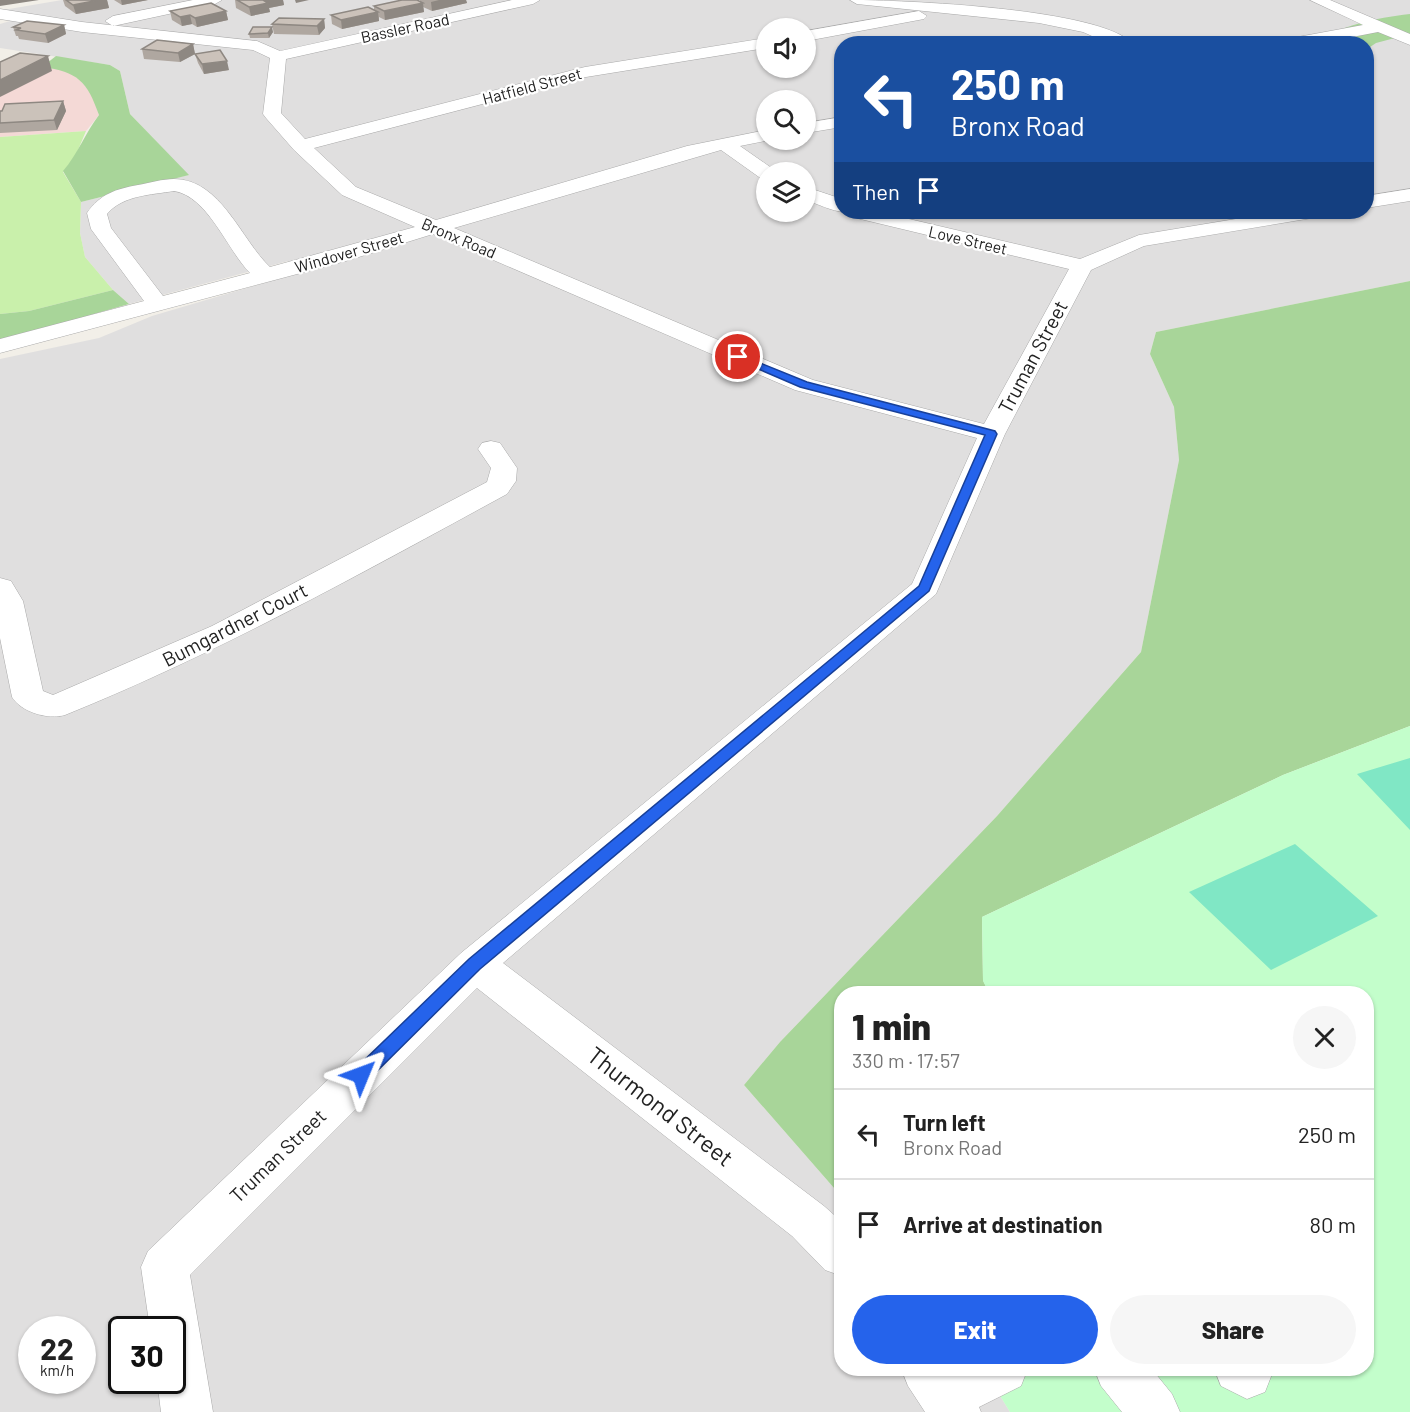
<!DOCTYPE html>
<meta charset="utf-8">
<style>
:root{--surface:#fff;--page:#f6f6f6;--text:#222;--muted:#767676;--line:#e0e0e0;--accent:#2563eb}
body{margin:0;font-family:Barlow,sans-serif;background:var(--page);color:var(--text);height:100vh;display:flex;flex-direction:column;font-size:22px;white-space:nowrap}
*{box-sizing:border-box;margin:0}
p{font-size:20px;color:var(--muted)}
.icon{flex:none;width:33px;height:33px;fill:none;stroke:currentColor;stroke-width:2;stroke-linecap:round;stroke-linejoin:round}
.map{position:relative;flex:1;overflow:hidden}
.sheet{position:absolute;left:834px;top:986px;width:540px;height:390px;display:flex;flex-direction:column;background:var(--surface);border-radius:24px;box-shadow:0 2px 4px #0004}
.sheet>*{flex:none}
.top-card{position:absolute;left:834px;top:36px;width:540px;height:183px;border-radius:24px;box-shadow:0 2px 4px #0004;background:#1a4fa0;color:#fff;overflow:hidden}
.controls{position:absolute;left:756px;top:18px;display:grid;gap:12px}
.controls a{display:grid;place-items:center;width:60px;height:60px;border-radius:50%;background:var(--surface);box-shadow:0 2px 4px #0004;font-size:30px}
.speed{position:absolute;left:18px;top:1316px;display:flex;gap:12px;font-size:30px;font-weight:700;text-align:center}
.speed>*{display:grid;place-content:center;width:78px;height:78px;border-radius:50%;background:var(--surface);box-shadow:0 2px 4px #0004;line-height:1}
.speed small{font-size:15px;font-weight:400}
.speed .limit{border:3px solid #111;border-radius:9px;background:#fff;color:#111}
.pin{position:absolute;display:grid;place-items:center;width:51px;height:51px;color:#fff;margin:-26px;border:3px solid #fff;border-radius:50%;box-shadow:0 2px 6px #0007}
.me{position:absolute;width:66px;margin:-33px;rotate:46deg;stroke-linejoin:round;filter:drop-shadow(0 0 4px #0008)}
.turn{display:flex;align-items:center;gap:21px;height:126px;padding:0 18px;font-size:27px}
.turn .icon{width:78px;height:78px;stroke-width:2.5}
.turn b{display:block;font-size:42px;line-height:51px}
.then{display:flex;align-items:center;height:57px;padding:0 18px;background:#0003;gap:12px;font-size:22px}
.round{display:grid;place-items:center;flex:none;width:63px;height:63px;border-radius:32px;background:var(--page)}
.overview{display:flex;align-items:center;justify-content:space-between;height:102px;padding:0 18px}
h1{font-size:36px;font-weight:800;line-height:45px}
.primary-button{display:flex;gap:12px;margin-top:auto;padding:12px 18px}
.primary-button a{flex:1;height:69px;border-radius:36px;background:var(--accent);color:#fff;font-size:24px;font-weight:800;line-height:69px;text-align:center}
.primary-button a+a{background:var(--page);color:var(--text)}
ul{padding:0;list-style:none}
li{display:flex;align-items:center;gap:18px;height:90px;padding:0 18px;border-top:2px solid var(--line)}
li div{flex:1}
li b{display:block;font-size:22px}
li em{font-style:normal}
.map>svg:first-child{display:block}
.residential{fill:#e0dfdf;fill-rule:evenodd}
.commercial{fill:#f4d9d6}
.grass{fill:#c9f0ab}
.forest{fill:#a8d599}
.park{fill:#c3fecb}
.pitch{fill:#80e7c5}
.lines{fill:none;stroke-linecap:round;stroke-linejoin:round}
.minor-casing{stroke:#a9a9a9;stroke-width:1}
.minor{fill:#fff;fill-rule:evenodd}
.wall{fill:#afa7a0}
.shaded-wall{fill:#8e8882}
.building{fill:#cbc2ba;stroke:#8e8882;stroke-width:1.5}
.route{fill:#2563eb;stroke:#184099;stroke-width:1.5}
.labels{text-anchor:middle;stroke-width:4.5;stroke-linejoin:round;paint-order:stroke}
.far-street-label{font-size:16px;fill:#222;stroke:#fff}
.street-label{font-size:20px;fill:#222;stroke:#fff}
.near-street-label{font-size:24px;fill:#222;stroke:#fff}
</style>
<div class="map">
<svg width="1410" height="1412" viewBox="0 0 1410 1412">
<rect width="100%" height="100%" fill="#f2efe8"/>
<path class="residential" d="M62,0H1410V281L1156,332L1150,354L1174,407L1179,460L1141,652L997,816L780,1042L744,1085L841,1196L842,1368H983L1010,1412H0V359L99,338L152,316L301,272L288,261L129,304L113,290L85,257L80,233L81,202L188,175L130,114L120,71L110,65L0,48V24L30,15L3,10ZM766,28H806V68H766ZM842,44H1366V212H842ZM766,100H806V140H766ZM766,172H806V212H766ZM32,1329H82V1380H32ZM122,1329H172V1380H122Z"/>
<path class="commercial" d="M22,65L66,70L80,80L92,94L99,115L86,131L0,137V75Z"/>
<path class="grass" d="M86,131L75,157L63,172L81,202L80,233L85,257L113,290L29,311L0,314V137Z"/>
<path class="forest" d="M1410,14V34L1376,43L1367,49L1366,44H1311C1343,25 1374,18 1410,14Z
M56,56L110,65L120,71L130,114L189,175L81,202L63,171C78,154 85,133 99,115C87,81 78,72 42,67Z
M1410,281V726L1283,775L982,917L983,980L989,993H842L841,1196L744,1085L780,1042L997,816L1141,652L1179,460L1174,407L1150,354L1156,332Z
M113,290L129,304L0,341V314L29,311Z"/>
<path class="park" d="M1410,726V1412H1010L983,1368H1366V993H989L983,981L982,917L1283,775Z"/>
<path class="pitch" d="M1410,758V830L1357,774Z
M1295,844L1378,916L1271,970L1189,892Z"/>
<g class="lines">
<defs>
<path id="minor" d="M193,0H222L215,4L113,26L105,21L113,16Z
M512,0H540L533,4L286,59L281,113L305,139L585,67L766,38V48L586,77L314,148L356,187L436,220L687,146L766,130V140H770L740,146L773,169L775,172H766V179L759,177L721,150L454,228L813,380L984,424L1069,269L848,216L845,212H879L1080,259L1139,235L1278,212H1322L1319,216L1312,218L1144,246L1091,270L1005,434L936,594L503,963L824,1206L842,1222V1276L825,1270L792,1236L477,988L190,1275L213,1412H161L157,1380H172V1329H150L141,1267L148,1251L461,953L912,584L977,438L795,390L433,234L346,261L0,353V339L144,301L91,229L87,213C100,194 116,189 138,185C149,183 163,179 174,179C221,179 241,240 270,267L415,227L342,195L294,150L266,118L263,114L270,58L253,50L82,32L0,19V9L82,22L257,41L280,51ZM174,191C208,196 227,250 250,273L163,296L111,228L107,214C123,195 151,195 174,191Z
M850,0C901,0 1101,8 1133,44H1110L1083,32L1039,23L857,4Z
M1310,0H1330L1410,34V45L1378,32L1316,44H1279L1287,39L1363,25Z
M919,11L927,16L924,19L806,41V31Z
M842,117V127L806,133V123Z
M806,187L842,199V212H844C831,211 818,204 806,200Z
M1410,189V201L1366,208V196Z
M491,441L500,443L517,468L516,481L507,494C362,573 218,653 65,715C48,720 21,712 12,697L0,638V578L11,581L23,601L43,691L53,695L212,626L487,482L491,468L478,449L482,443Z
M901,1368H1028L1021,1386L979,1407L981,1412H925L908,1386Z
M1094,1368H1151L1172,1394L1180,1412H1122L1101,1386Z
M1214,1368H1270L1272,1374L1265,1392L1247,1399L1221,1386Z"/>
</defs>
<use href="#minor" class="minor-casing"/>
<use href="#minor" class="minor"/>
</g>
<path class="wall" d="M63,0H107L109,8L76,14L65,6Z
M114,0H148L122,5Z
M235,0H283L284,5L269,8L270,12L251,16L236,8Z
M420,0H466L467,3L432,11L423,7L424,12L385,20L379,17V21L342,29L332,24L331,15L374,10V6L420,1Z
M170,11H226L228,20L197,27L192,24L182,26L172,20Z
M324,19L325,28L319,35L274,34L272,24Z
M64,25L66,34L48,43L19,39L18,36H16L13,27Z
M273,32L269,38H250L249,34Z
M193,44L195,54L180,62L144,59L142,49Z
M195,54L229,70L204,74L198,63Z
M63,101L66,111L57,130L0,133V111Z"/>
<path class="shaded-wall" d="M0,0H39L0,6Z
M99,0H107L109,8L76,14L73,5Z
M121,0H148L122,5Z
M263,0H283L284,5L269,8L270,12L251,16L249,7Z
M295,0H309L296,3Z
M439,0H466L467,3L432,11L431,2Z
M423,3L424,12L385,20L384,11Z
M226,11L228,20L197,27L195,18Z
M378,12L379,21L342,29L341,20Z
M190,15L192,24L182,26L180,17Z
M324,19L325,28L319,35L317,26Z
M64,25L66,34L48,43L45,34Z
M272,27L273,32L269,38L268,33Z
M193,44L195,54L180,62L178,53Z
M48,56L52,71L0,97V80Z
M227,61L229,70L204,74L202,64Z
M63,101L66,111L57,130L54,120Z"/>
<path class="building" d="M66,0H99L73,5Z
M237,0H263L268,3L249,7Z
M402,0H417L423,3L384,11L374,6Z
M211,3L226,11L195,18L190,15L180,17L170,11Z
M368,7L378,12L341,20L331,15Z
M279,18L324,19L317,26L272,24Z
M27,21L64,25L45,34L16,30L21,28L13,27Z
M253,27H272L268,33L249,34Z
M157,40L193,44L178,53L142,49Z
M220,50L227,61L202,64L195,54Z
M20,53L48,56L0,80V62Z
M63,101L54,120L0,123V111H2L5,104Z"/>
<path class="route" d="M738,354L807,382L995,431L997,434L929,591L480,969L367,1081L361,1083L354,1081L352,1075L354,1070L469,959L919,586L985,435L800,387L735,359L733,357Z"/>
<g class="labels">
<g class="far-street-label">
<text transform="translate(405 28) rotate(-12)" y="6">Bassler Road</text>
<text transform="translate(532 86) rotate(-15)" y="6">Hatfield Street</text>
<text transform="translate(459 238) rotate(23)" y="6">Bronx Road</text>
<text transform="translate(968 240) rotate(13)" y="6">Love Street</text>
<text transform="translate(349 252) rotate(-16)" y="6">Windover Street</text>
</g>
<g class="street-label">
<text transform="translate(1033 357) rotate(-62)" y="7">Truman Street</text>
<text transform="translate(235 625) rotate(-27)" y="7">Bumgardner Court</text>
<text transform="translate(278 1156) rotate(-44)" y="7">Truman Street</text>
</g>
<g class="near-street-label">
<text transform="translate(660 1107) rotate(38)" y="8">Thurmond Street</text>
</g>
</g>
</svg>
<div class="controls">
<a><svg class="icon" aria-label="sound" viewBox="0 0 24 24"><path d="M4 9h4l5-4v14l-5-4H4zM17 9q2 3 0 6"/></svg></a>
<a><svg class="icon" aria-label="search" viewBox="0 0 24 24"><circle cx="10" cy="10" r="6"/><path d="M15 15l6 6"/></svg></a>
<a><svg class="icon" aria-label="layers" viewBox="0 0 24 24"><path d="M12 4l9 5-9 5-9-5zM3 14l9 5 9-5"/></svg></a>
</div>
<div class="speed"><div>22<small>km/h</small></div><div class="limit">30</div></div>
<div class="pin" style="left:738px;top:357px;background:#d93025"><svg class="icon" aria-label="arrive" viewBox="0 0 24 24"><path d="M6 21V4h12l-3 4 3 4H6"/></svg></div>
<svg class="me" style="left:361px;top:1075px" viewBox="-20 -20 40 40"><path d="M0-17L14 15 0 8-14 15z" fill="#2563eb" stroke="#fff" stroke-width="4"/></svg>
<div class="top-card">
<div class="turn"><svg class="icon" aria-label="left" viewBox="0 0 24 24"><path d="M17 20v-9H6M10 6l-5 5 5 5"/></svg><div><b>250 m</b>Bronx Road</div></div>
<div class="then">Then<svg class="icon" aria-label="arrive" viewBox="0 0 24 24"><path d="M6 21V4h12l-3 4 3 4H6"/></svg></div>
</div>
<section class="sheet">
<div class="overview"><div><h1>1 min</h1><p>330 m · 17:57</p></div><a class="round"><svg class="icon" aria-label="close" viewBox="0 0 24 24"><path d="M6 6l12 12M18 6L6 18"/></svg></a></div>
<ul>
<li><svg class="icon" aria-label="left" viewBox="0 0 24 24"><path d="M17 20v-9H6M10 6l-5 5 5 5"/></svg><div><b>Turn left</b><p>Bronx Road</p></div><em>250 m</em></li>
<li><svg class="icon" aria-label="arrive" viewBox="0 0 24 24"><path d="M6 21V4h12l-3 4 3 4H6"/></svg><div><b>Arrive at destination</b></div><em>80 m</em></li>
</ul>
<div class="primary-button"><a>Exit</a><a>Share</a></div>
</section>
</div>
